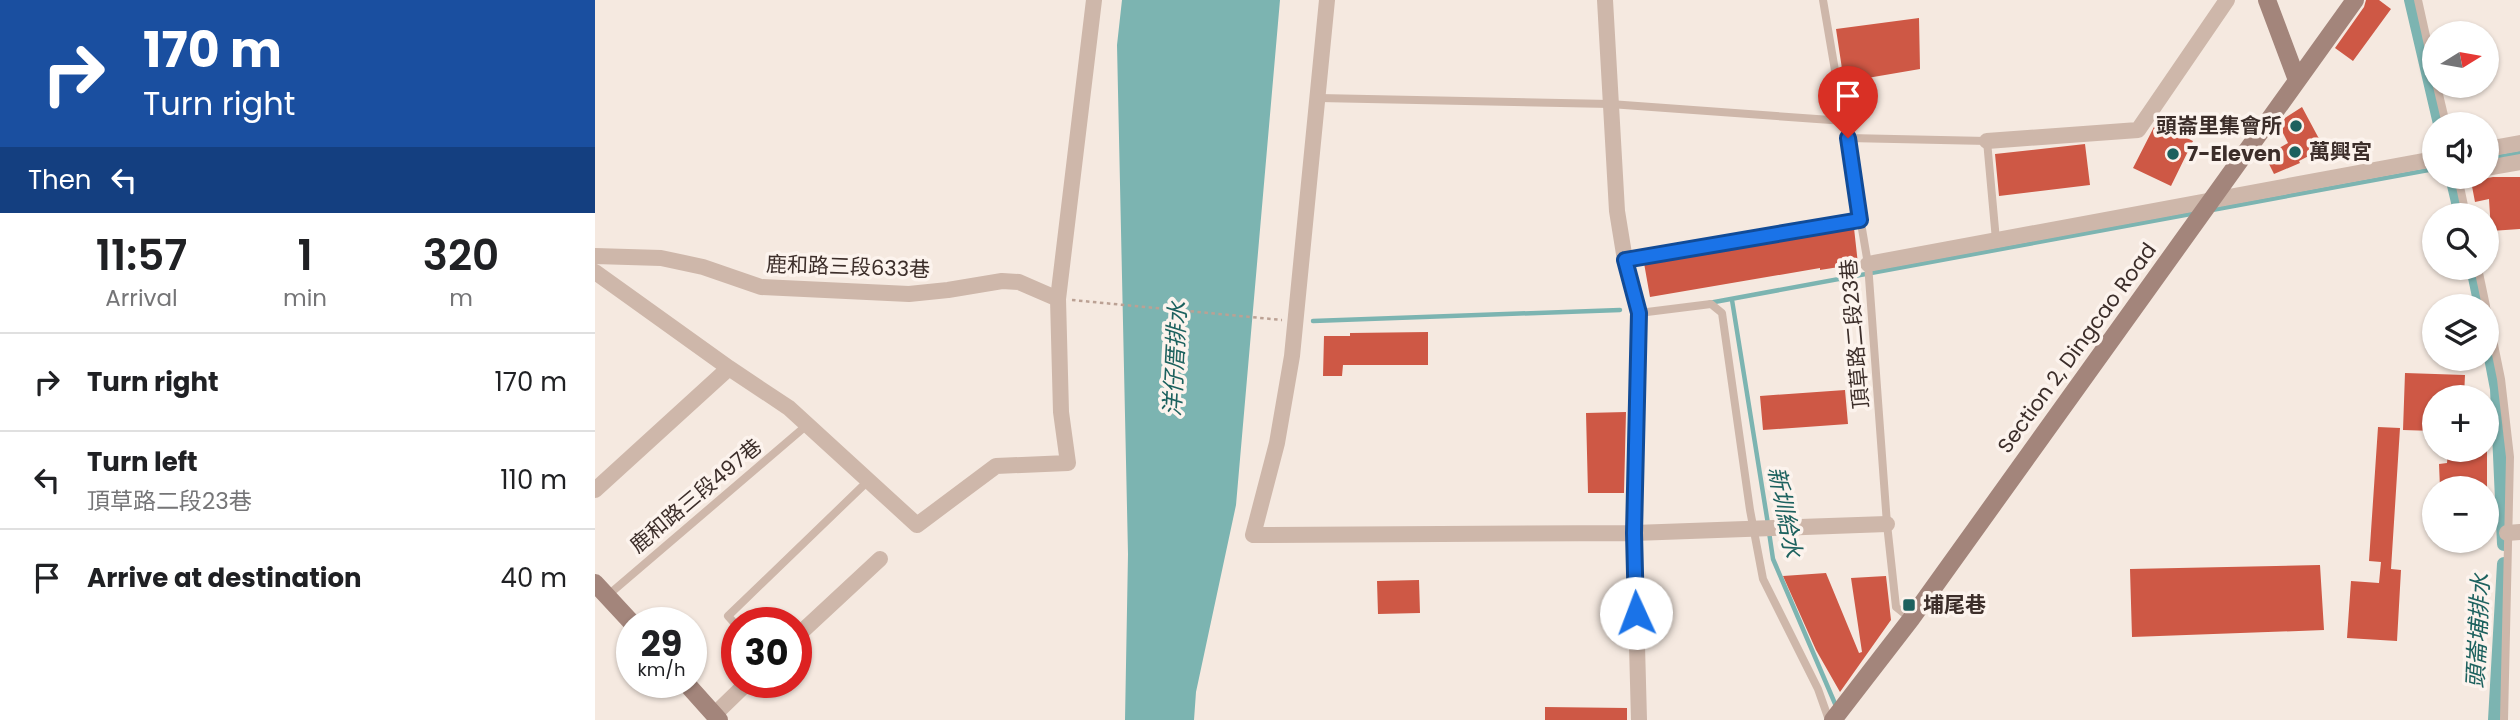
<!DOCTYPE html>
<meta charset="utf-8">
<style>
:root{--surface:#fff;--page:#f2f2f2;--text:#202124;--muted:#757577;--line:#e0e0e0}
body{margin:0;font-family:Poppins,"Noto Sans TC",sans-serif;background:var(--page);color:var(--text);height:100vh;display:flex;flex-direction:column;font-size:26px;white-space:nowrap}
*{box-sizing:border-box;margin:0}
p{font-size:23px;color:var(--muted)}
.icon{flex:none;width:38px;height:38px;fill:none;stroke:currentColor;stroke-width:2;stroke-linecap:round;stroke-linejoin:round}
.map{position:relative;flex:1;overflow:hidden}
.side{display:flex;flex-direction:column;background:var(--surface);width:595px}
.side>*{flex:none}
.top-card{background:#1a4fa0;color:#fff;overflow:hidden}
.needle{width:46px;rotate:79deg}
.tools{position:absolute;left:1827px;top:21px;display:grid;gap:14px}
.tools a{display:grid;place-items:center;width:77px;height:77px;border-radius:50%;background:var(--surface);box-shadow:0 2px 5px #0004;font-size:35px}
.speed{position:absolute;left:21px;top:607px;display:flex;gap:14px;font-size:35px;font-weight:700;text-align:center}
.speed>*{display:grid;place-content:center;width:91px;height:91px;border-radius:50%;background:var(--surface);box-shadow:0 2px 5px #0004;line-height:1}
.speed small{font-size:18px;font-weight:400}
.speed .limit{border:10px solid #d22;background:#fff;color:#111}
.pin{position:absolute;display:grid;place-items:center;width:60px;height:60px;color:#fff;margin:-72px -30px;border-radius:50% 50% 50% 0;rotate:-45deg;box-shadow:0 0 7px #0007}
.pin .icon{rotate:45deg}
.me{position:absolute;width:77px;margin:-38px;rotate:358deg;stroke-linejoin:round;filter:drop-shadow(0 0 5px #0008)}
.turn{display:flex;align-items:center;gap:24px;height:147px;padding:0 28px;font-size:32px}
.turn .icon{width:91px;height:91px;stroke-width:2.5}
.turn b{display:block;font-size:49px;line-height:60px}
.then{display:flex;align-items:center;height:66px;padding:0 28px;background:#0003;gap:14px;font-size:26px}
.eta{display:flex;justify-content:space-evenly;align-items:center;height:119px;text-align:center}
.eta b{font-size:42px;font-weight:600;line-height:49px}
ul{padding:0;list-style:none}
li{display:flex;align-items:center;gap:21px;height:98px;padding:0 28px;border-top:2px solid var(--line)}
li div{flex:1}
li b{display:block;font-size:26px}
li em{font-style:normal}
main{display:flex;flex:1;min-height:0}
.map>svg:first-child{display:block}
.water{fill:#7cb4b1}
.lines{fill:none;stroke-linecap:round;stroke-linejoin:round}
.stream{stroke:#7cb4b1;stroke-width:4.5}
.canal{stroke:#7cb4b1;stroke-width:14}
.building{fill:#ce5845}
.path{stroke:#bba194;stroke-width:2.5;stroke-dasharray:3.5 3.5;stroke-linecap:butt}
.lane{stroke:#ceb7aa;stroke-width:8}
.street{stroke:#ceb7aa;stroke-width:16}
.secondary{stroke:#a3857b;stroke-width:18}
.route-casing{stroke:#114b97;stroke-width:18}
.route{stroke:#1a73e8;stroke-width:12}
.poi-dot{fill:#1c615e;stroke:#fcf3ed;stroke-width:2.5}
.labels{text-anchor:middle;stroke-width:7;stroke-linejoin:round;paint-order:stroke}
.poi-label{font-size:21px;font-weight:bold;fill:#3c2e2a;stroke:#fcf3ed;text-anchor:start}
.street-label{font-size:21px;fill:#3c2e2a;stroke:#fcf3ed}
.water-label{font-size:23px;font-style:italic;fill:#1c615e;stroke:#fcf3ed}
</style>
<main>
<section class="side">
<div class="top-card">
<div class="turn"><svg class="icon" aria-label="right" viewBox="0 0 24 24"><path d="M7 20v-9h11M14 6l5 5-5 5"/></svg><div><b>170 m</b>Turn right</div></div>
<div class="then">Then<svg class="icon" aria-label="left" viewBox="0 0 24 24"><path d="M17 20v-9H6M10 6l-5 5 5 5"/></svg></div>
</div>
<div class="eta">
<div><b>11:57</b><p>Arrival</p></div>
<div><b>1</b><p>min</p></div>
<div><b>320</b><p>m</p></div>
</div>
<ul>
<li><svg class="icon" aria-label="right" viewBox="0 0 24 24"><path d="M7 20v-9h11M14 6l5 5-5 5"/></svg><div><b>Turn right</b></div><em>170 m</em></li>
<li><svg class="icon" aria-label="left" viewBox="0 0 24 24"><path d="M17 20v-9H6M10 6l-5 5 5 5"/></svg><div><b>Turn left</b><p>頂草路二段23巷</p></div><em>110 m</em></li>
<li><svg class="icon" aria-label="arrive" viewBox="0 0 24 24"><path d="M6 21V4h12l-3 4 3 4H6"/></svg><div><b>Arrive at destination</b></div><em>40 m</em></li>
</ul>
</section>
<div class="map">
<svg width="1925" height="720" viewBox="0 0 1925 720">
<rect width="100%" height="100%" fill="#f5e9e0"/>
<path class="water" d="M527,0H685L641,505L601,692L599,720H530L533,554L522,45Z"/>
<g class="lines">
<path class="stream" d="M1892,159L1925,153
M1617,210L1839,169
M1137,300L1173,524
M1114,303L1601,213
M718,321L1025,310
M1174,532L1178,559L1241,706"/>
<path class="canal" d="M1816,0L1845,124
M1857,177L1866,215
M1878,268L1886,306
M1892,337L1902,389L1909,544
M1900,720L1909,564"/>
</g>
<path class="building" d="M1771,0H1784L1796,9L1758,61L1740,48L1769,7Z
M1324,18L1325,69L1249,82L1241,29Z
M1707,107L1729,148L1704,161L1705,163L1679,174L1670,156L1693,143L1684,125L1690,118Z
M1561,123L1598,141L1576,186L1538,168Z
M1490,144L1495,185L1404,196L1400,154Z
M1898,177H1925V229L1896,231L1894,199L1880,202L1876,181Z
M1259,228L1263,264L1225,270V268L1055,297L1049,263Z
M833,332V365H748L747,376H728L729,336H755V333Z
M1810,373L1870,375L1869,397H1839V431L1808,430Z
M1250,390L1253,424L1168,430L1165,396Z
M1031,412L1029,493H993L991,413Z
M1783,427L1805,428L1796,569L1806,570L1802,641L1752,638L1756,581L1784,583L1786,562L1774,561Z
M1853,450H1892V488H1845L1844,464L1852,463Z
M1725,565L1729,630L1537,637L1535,569Z
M1231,573L1264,653L1267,652L1256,578L1291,576L1296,620L1245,692L1221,650L1188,576Z
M824,580L825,613L783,614L782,581Z
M950,707L1032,708V720H950Z"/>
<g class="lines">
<path class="path" d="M477,300L687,320"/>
<path class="lane" d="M1228,0L1273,264L1292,524L1301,607L1316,619
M1823,0L1839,72
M1842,86L1851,124
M724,98L1015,104L1250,121
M1253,138L1392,141L1401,240
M1863,177L1871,215
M1030,260L1265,220
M1883,268L1891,306
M1892,310L1906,379L1915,457L1909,720
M1044,313L1116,304L1127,313L1155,510L1168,579L1223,689L1234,720
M12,596L212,425
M142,626L133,616L274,480"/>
<path class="street" d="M732,0L697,356L682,443L658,535L1039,533L1292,524
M1010,0L1022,211L1030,260L1044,313L1039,533L1044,720
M1392,141L1543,130L1632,0
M1892,149L1925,143
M1892,168L1925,162
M0,256L66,258L108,267L166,287L314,294L353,290L407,281L424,282L463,299
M1273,264L1839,159
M0,272L134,368L194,408L322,525L401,466L473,463L466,412L463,299L499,0
M0,490L134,368
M1912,533L1925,532
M201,637L285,559
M119,715L153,682"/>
<path class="secondary" d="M1672,0L1702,80
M0,583L37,623
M90,682L124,720
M1238,720L1316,619L1760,0"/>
</g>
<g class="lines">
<defs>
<path id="route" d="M1041,613L1039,533L1044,313L1030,260L1265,220L1253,138"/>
</defs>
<use href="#route" class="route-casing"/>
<use href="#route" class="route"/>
</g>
<g class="poi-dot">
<circle cx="1701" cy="126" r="7"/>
<circle cx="1700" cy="152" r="7"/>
<circle cx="1578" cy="154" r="7"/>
<rect x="1307" y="598" width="14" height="14" rx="3.5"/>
</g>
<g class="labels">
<g class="poi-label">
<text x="1687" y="133" text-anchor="end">頭崙里集會所</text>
<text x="1714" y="159">萬興宮</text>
<text x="1592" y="161">7-Eleven</text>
<text x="1328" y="612">埔尾巷</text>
</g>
<g class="street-label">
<text transform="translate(253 267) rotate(2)" y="7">鹿和路三段633巷</text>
<text transform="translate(1260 334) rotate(-95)" y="7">頂草路二段23巷</text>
<text transform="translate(1482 348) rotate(-54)" y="7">Section 2, Dingcao Road</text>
<text transform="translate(101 496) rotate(-40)" y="7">鹿和路三段497巷</text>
</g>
<g class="water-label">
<text transform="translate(580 359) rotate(-87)" y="8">洋仔厝排水</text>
<text transform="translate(1190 512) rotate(79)" y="8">新圳給水</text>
<text transform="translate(1883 631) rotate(-87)" y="8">頭崙埔排水</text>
</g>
</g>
</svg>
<div class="tools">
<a><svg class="needle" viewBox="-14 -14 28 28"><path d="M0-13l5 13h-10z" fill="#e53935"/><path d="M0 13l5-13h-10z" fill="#757577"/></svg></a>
<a><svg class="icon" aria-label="sound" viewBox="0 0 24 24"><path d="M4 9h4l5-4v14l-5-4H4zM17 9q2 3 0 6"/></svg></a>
<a><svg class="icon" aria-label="search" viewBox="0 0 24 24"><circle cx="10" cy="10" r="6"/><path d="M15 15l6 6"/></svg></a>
<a><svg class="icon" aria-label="layers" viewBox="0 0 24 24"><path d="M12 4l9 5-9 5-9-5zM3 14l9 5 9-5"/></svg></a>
<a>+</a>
<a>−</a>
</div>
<div class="speed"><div>29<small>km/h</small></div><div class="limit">30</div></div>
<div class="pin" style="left:1253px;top:138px;background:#d93025"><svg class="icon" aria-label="arrive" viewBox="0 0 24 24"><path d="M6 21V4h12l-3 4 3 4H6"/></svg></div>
<svg class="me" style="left:1041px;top:613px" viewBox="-20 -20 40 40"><circle r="19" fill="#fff"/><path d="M0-13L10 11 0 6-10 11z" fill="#1a73e8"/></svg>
</div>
</main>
